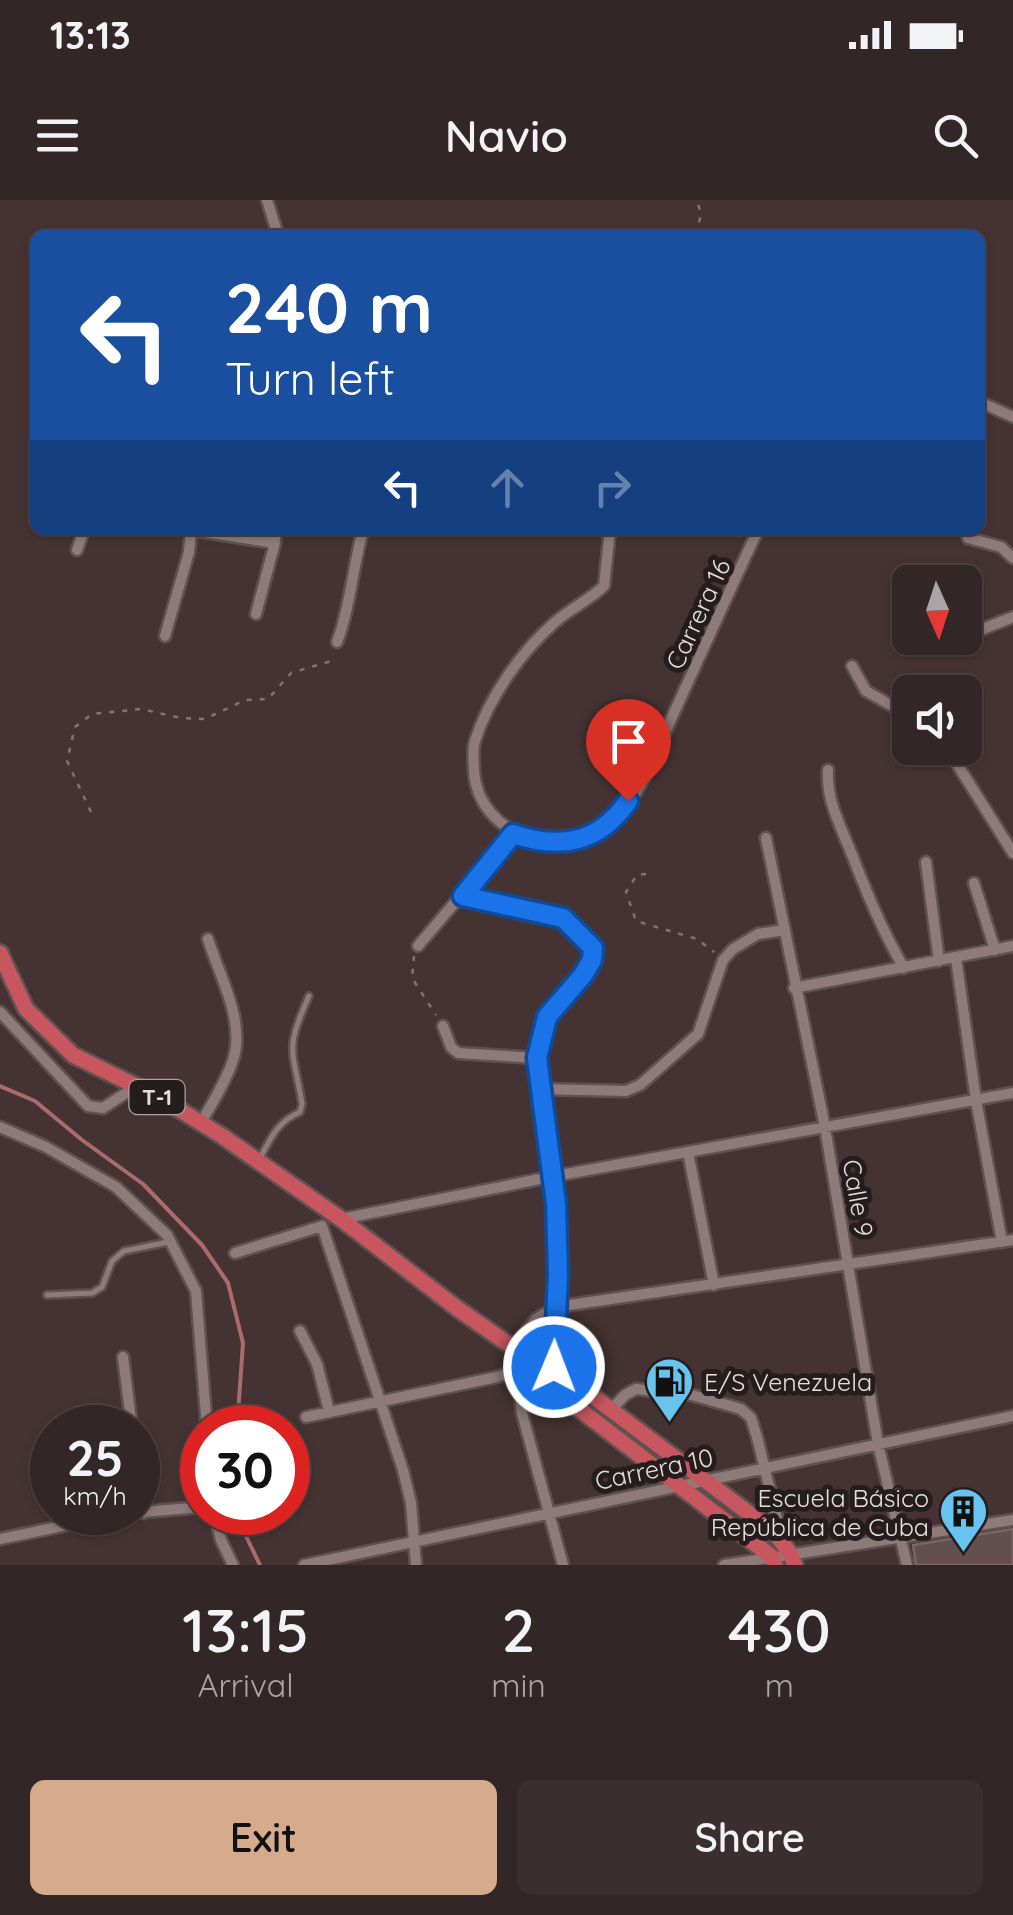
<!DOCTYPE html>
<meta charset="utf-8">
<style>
:root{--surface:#332626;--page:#3b2e2e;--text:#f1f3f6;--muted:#a9a5a7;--line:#4e4343;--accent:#d6ab8b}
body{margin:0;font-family:Quicksand,sans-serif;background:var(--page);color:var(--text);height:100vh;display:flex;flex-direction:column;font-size:38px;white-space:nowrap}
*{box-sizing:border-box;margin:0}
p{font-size:32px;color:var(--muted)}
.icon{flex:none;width:55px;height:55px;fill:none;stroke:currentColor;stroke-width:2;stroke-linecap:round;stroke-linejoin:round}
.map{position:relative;height:1365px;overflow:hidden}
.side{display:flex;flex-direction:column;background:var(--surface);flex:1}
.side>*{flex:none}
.hud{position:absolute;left:30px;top:30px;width:955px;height:305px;border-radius:15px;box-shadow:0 2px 8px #0004,0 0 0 2px var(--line);background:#1a4fa0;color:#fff;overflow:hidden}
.needle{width:65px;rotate:177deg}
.fabs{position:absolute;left:892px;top:365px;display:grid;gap:20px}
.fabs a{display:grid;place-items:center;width:90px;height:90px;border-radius:15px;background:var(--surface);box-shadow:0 2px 8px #0004,0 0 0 2px var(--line);font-size:50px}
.speed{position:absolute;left:30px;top:1205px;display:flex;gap:20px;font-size:50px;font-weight:700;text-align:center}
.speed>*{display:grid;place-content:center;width:130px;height:130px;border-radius:50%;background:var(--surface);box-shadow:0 2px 8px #0004,0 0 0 2px var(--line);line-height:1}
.speed small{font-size:25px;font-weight:400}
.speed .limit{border:15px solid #d22;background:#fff;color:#111}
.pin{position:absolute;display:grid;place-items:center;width:85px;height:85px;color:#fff;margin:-102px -42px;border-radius:50% 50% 50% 0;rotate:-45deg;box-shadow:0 0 10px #0007}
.pin .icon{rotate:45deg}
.me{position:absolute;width:110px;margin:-55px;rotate:1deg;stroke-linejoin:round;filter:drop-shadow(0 0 8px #0008)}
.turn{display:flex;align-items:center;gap:35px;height:210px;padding:0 30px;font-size:45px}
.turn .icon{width:130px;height:130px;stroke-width:2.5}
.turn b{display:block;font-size:70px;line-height:85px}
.lanes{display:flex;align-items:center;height:95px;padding:0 30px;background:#0003;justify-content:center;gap:50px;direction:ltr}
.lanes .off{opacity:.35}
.eta{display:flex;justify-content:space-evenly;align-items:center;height:170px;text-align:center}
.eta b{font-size:60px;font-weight:600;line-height:70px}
.primary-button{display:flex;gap:20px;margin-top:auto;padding:20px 30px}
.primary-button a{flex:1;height:115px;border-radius:15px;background:var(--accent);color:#111;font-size:40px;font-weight:600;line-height:115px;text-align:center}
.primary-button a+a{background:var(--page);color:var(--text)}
.status{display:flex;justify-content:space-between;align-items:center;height:70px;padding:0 50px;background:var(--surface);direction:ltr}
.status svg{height:28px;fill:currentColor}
header{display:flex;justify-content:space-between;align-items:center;height:130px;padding:0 30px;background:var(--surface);font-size:45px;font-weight:600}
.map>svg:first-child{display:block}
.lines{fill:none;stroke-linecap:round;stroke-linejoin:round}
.stream{stroke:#ab6b6c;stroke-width:4}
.building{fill:#624f4e;stroke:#7a6666;stroke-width:2.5}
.service-casing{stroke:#5f5150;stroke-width:10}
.minor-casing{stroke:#5f5150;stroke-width:15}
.trunk-casing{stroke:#5f5150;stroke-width:20}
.path{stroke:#837473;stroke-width:2.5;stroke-dasharray:5 8;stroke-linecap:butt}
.service{stroke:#8f7a7a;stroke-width:5}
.minor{stroke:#8f7a7a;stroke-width:10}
.trunk{stroke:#c8565e;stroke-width:15}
.route-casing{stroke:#114b97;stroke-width:25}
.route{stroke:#1a73e8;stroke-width:18}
.labels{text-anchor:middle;stroke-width:10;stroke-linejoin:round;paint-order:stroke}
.shield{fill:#251d1d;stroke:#aea3a3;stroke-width:2.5}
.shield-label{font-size:22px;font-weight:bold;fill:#e8dddc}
.street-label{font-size:25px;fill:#e8dddc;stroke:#251d1d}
.poi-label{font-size:25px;fill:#e8dddc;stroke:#251d1d;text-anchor:start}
</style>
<div class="status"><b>13:13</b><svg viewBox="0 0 49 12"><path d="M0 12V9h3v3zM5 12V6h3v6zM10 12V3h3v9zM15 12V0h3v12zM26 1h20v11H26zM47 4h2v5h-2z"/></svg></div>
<header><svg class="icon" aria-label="menu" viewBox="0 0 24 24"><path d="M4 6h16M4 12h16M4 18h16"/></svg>Navio<svg class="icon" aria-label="search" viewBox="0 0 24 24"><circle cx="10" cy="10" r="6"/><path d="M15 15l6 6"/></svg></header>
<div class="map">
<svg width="1013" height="1365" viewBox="0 0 1013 1365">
<rect width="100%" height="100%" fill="#443332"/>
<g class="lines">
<path class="stream" d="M0,886L35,901L82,940L143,984L202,1045L228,1083L243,1143L237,1228
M240,1312L244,1332L260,1365"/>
</g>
<path class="building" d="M1013,1329V1365H916L913,1345Z"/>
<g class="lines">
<defs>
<path id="service" d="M260,958C271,938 277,922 300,912L302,904C293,849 284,851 309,796
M47,1095L92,1093L102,1087L112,1061L124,1051L168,1042"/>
<path id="minor" d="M267,0L278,35
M980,202L1013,217
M191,330L275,343
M610,330L604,386C589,400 570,409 555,422C521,452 489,497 475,541C472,550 474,561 474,571C478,637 566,665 613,622C640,598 657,549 672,517C701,454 729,392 758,330
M968,338L1001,347L1013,358
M77,350L84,330
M256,414L274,346L276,330
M165,436L189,352L191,330
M965,436L1013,417
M337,442C350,409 353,366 363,330
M852,466L866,491L910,516
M947,548L1013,653
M828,570C826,603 843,630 854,660C869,698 883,732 904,768
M766,638L825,927L878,1244L907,1365
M926,662L939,761
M974,683L995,750
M463,696L563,718L593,748L592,760L583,775L547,817L537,858L539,889L555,976L558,1074L554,1167
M418,746L513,634
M956,758L976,900L1002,1042
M794,788L1013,746
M0,812L88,906L103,908L135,887
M443,826L451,847L458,853L537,858
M539,889L626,891L640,885L698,834L723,760L733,749L758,734L785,730
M201,923C212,903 226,882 233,860C246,822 219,775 208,739
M0,927L46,947L116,987L167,1035L196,1091L207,1228
M688,952L714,1085
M341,1019L555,976L1013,893
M322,1026L403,1270L411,1303L416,1365
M235,1053L322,1026
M300,1131L317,1164L329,1211
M514,1147L536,1119L556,1107L1013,1040
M123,1157L132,1228
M518,1170L522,1213L563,1365
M611,1210L625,1195L636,1189L692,1195L741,1209L751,1218L757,1237L782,1339
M306,1217L497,1177L537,1164
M138,1267L144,1313
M214,1312L221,1340L233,1365
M0,1339L120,1314L202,1307
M304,1365L1013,1216
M724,1365L1013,1320"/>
<path id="trunk" d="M0,753L26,809L73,855L164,900L222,936L341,1019L458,1109L537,1164L554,1167L774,1332L790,1353L795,1365
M537,1164L544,1182L772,1357L775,1365"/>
</defs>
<use href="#service" class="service-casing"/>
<use href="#minor" class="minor-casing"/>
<use href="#trunk" class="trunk-casing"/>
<path class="path" d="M696,35L701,14L697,0
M91,612L67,561L75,527L92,514L141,509L181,518L205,519L245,500L268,499L291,473L331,461L333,455
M646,674L637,675L626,692L636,721L697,739L714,752
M414,756L412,778L436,815"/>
<use href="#service" class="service"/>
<use href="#minor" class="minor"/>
<use href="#trunk" class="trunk"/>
</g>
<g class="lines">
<defs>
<path id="route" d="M554,1167L558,1074L556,1004L537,858L547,817L583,775L592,760L593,748L563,718L463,696L513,634C561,650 599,643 628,601"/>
</defs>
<use href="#route" class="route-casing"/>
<use href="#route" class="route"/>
</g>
<defs>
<symbol id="fuel-pin" viewBox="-11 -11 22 30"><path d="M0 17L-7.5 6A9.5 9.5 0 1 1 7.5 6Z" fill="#66c4ef" stroke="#251d1d"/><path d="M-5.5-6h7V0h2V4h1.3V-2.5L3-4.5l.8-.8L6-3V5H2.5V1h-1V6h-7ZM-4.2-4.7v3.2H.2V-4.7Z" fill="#111"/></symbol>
<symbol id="building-pin" viewBox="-11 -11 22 30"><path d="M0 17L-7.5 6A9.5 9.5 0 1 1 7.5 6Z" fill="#66c4ef" stroke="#251d1d"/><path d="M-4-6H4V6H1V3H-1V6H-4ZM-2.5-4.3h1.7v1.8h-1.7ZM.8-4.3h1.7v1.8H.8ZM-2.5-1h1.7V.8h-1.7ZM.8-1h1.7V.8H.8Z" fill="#111"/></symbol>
</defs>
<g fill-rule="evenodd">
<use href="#fuel-pin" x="642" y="1154" width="55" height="75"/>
<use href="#building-pin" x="936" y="1284" width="55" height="75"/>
</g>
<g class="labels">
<rect class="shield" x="129.5" y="880" width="55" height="34" rx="8"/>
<g class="shield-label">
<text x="157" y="905">T-1</text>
</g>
<g class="street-label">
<text transform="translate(698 414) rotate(-65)" y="9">Carrera 16</text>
<text transform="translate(858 998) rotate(80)" y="9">Calle 9</text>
<text transform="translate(654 1269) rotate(-12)" y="9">Carrera 10</text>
</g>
<g class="poi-label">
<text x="704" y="1191">E/S Venezuela</text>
<text x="929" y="1307" text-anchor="end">Escuela Básico<tspan x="929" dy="29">República de Cuba</tspan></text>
</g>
</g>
</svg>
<div class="fabs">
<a><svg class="needle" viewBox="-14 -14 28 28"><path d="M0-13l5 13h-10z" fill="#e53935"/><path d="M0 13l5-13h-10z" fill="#a9a5a7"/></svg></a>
<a><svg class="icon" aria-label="sound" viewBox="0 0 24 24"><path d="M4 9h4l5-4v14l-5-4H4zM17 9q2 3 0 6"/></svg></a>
</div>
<div class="speed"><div>25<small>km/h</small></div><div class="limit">30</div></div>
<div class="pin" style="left:628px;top:601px;background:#d93025"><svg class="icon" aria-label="arrive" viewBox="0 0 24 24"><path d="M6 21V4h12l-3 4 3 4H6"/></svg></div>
<svg class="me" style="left:554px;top:1167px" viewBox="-20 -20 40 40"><circle r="17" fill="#1a73e8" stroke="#fff" stroke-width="3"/><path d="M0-11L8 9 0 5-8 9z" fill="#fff"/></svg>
<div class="hud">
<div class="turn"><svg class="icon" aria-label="left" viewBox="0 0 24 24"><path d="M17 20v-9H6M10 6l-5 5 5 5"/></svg><div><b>240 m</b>Turn left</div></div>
<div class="lanes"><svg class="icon" aria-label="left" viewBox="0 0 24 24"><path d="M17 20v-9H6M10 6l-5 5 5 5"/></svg><svg class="icon off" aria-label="ahead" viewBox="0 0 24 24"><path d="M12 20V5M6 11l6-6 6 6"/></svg><svg class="icon off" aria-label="right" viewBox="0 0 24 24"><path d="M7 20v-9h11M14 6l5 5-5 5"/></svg></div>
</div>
</div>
<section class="side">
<div class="eta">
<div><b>13:15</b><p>Arrival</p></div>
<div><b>2</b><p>min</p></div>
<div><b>430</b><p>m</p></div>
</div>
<div class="primary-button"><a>Exit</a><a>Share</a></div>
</section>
